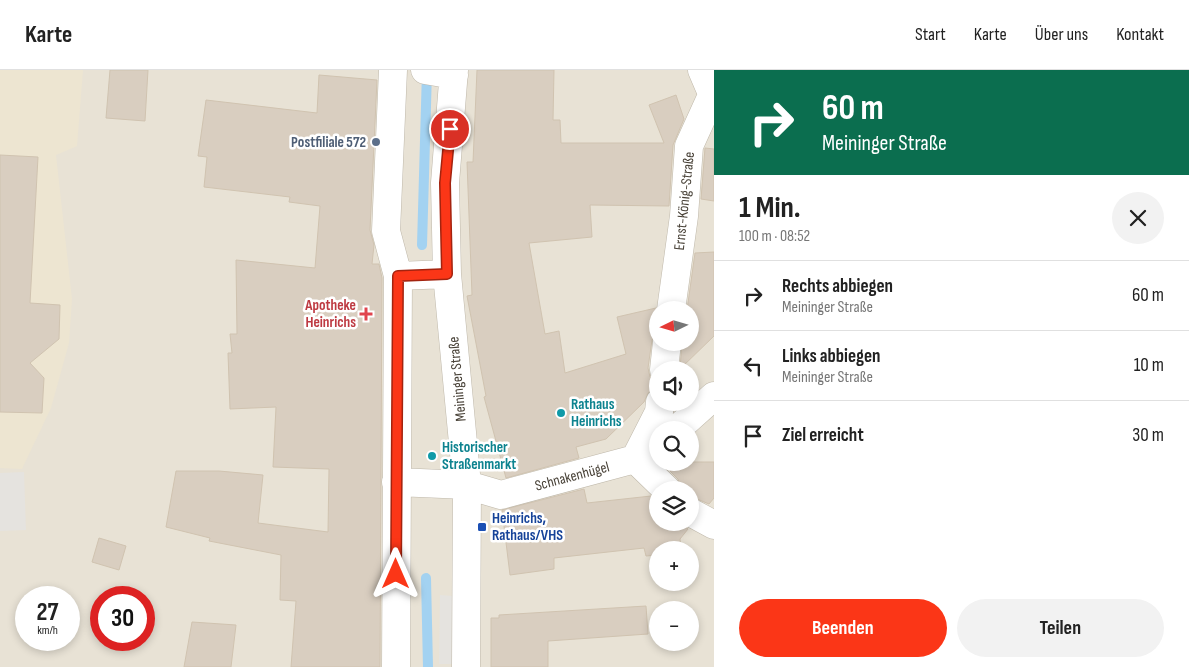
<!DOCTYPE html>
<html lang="de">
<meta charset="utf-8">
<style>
:root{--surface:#fff;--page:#f2f2f2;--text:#222;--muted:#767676;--line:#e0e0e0;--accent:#fb3617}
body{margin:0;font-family:"Sofia Sans Condensed",sans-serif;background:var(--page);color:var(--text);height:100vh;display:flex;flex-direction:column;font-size:19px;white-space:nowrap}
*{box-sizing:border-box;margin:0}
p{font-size:16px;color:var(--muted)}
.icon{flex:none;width:28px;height:28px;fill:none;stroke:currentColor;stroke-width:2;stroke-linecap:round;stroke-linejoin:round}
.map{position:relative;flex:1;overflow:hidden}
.drawer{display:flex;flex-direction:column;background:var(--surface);width:475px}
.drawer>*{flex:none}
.guide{background:#0b6e4f;color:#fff;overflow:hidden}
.needle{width:32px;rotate:265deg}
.controls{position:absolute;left:649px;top:231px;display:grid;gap:10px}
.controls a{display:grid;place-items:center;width:50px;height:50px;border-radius:50%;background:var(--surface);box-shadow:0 2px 8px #0003;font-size:25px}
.speed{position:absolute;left:15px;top:516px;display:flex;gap:10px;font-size:25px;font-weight:700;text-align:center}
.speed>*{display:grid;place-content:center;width:65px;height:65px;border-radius:50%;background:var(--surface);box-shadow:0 2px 8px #0003;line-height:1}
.speed small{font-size:12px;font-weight:400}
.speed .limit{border:8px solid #d22;background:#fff;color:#111}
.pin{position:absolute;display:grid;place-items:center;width:42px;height:42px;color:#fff;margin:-21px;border:2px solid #fff;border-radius:50%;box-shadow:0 1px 5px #0007}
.me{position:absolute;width:55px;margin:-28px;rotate:0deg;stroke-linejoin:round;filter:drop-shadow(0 0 4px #0008)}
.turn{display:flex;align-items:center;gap:18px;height:105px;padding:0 25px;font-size:22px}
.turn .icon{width:65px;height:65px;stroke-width:2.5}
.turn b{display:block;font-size:35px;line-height:42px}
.round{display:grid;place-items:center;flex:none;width:52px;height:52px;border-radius:26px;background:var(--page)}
.head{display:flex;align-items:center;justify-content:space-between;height:85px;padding:0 25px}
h1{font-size:30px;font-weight:700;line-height:38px}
.primary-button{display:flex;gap:10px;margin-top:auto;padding:10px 25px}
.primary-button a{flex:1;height:58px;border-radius:30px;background:var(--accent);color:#fff;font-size:20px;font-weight:700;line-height:58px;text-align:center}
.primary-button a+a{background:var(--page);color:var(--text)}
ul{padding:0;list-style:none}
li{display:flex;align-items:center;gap:15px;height:70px;padding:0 25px;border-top:1px solid var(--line)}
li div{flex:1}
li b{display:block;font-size:19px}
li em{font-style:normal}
header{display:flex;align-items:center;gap:30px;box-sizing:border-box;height:70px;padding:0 25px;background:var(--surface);border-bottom:1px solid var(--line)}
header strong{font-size:24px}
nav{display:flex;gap:28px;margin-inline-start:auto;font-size:18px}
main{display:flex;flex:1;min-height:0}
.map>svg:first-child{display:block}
.residential{fill:#e8e2d5;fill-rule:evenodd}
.education{fill:#ede5d1}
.parking{fill:#e5e3df}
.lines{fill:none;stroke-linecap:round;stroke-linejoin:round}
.stream{stroke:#a3d2f1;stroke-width:10}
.building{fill:#d9cec0;stroke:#d0c3b0}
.minor-casing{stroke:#bfb8aa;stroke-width:29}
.minor{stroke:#fff;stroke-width:28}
.route-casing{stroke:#a3230f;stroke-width:12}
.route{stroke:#fb3617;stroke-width:9}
.service-dot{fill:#5c6f8a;stroke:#fff;stroke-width:2}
.health-dot{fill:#e0444e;stroke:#fff;stroke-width:2}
.culture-dot{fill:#0f9aa8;stroke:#fff;stroke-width:2}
.transit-dot{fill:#1a4fb4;stroke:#fff;stroke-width:2}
.labels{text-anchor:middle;stroke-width:5;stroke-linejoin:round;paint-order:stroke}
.service-label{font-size:15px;font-weight:bold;fill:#4e5e75;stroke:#fff;text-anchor:end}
.street-label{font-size:15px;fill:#474036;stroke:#fff}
.health-label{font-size:15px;font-weight:bold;fill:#be3a42;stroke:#fff;text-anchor:end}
.culture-label{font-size:15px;font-weight:bold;fill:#0d838f;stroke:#fff;text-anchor:start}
.transit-label{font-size:15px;font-weight:bold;fill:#164399;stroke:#fff;text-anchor:start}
</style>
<header>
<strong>Karte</strong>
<nav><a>Start</a><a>Karte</a><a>Über uns</a><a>Kontakt</a></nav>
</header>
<main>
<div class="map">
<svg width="714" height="597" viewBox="0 0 714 597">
<rect width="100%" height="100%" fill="#f4f0e7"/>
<path class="residential" d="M0,0H714V597H0ZM658,240H690V272H658ZM658,300H690V332H658ZM658,360H690V392H658ZM658,420H690V452H658ZM658,480H690V512H658ZM26,528H69V570H26ZM101,528H144V570H101ZM658,540H690V572H658Z"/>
<path class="education" d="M0,0H83L77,76L56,85L72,229L69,273L51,338L22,399L0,398Z"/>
<path class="parking" d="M24,402L26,460L0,461V403Z
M440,525L453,526L452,594H439Z"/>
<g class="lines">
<path class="stream" d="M422,175L427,1
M426,508L428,597"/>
</g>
<path class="building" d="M110,0H148L145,51L106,48Z
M477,0H554L553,50H560L561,73H664L649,35L676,25L684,49L673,75L669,136L590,135L592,167L529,173L545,264L559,261L565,303L626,284L617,247L656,238L658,260L652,270L648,298L650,307L658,314V317L648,323L644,332L606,369L576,377L579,388L506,408L484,327L486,326L467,226L472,225L467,92H473Z
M319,5L377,10L370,160L374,175L372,194H379L382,208L380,597H291L296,531L280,530L281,485L209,471L210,468L166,457L176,401H219L263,405L258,453L328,462L329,399L273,397L276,337L230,339L228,283H232L230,264H237L236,190L315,198L320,136L289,132L290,127L204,117L207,87L198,86L206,30L317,43Z
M705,78L714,79V131L701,129Z
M0,85L38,87L30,233L60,235L59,269L30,293L44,308L42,343L0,342Z
M714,182V266L680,299L682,272H690V240H687L695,183Z
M676,392H714V428L709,434L690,426V420H682L678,409L670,401Z
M584,419L587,433L651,426L658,432V452H679L688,459L680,469L681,480H658V485L646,486L644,478L554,488V499L510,505L502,440Z
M99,468L126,476L119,500L92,492Z
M646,536L648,564L548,571V597H491V548H499V545Z
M192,552L236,555L231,597H184Z"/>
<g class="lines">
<defs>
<path id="minor" d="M393,0L386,161L398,206L396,597
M425,0L454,5
M454,0L445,113L447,204L467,415L466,597
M702,0L714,28
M398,206L447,204
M671,240L684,146L689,76L714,21
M664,300L667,272
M676,360L714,326
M635,389L659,342L660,332
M396,412L467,415L501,425L635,389L667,420
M690,442L714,455"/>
</defs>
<use href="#minor" class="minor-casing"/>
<use href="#minor" class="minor"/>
</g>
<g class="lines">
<defs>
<path id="route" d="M396,504L398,206L447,204L445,113L450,59"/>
</defs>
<use href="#route" class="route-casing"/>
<use href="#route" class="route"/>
</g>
<circle class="service-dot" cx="376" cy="72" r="5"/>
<path class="health-dot" d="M363.5 236.5h5v5h5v5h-5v5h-5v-5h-5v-5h5z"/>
<g class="culture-dot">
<circle cx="561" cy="343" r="5"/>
<circle cx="432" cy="386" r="5"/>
</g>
<rect class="transit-dot" x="477" y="452" width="10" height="10" rx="2.5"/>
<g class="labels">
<g class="service-label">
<text x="366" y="77">Postfiliale 572</text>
</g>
<g class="street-label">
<text transform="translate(684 131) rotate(-84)" y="5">Ernst-König-Straße</text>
<text transform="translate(457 309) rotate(-95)" y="5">Meininger Straße</text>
<text transform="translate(572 406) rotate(-15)" y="5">Schnakenhügel</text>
</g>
<g class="health-label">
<text x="356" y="240">Apotheke<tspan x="356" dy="17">Heinrichs</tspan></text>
</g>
<g class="culture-label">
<text x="571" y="339">Rathaus<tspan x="571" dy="17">Heinrichs</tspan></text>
<text x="442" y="382">Historischer<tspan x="442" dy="17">Straßenmarkt</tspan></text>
</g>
<g class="transit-label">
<text x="492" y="453">Heinrichs,<tspan x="492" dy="17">Rathaus/VHS</tspan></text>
</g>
</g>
</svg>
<div class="controls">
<a><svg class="needle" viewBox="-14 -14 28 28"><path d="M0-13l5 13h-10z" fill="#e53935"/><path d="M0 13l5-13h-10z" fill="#767676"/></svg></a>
<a><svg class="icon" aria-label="sound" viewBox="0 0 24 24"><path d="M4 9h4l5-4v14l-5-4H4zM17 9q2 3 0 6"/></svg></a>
<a><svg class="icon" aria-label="search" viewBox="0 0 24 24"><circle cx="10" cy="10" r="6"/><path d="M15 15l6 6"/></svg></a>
<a><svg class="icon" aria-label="layers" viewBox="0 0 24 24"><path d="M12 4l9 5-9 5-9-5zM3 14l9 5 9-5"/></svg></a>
<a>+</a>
<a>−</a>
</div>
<div class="speed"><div>27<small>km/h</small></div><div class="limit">30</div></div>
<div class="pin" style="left:450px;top:59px;background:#d93025"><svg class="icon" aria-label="arrive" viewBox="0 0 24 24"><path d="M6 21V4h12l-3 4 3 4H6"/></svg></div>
<svg class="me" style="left:396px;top:504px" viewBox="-20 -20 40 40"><path d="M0-17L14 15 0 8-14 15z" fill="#fb3617" stroke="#fff" stroke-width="4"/></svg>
</div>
<section class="drawer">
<div class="guide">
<div class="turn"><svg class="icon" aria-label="right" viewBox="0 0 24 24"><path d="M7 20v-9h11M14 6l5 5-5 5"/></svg><div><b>60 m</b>Meininger Straße</div></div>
</div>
<div class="head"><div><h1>1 Min.</h1><p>100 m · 08:52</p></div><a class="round"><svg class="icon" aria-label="close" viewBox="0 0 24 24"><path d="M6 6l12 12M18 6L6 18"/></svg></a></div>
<ul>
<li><svg class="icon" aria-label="right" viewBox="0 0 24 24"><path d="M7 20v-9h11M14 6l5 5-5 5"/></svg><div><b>Rechts abbiegen</b><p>Meininger Straße</p></div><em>60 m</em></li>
<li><svg class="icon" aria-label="left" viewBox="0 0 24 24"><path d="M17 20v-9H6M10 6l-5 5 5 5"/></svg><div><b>Links abbiegen</b><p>Meininger Straße</p></div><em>10 m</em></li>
<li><svg class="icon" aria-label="arrive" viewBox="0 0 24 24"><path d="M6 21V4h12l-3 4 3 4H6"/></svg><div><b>Ziel erreicht</b></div><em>30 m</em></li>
</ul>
<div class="primary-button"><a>Beenden</a><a>Teilen</a></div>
</section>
</main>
